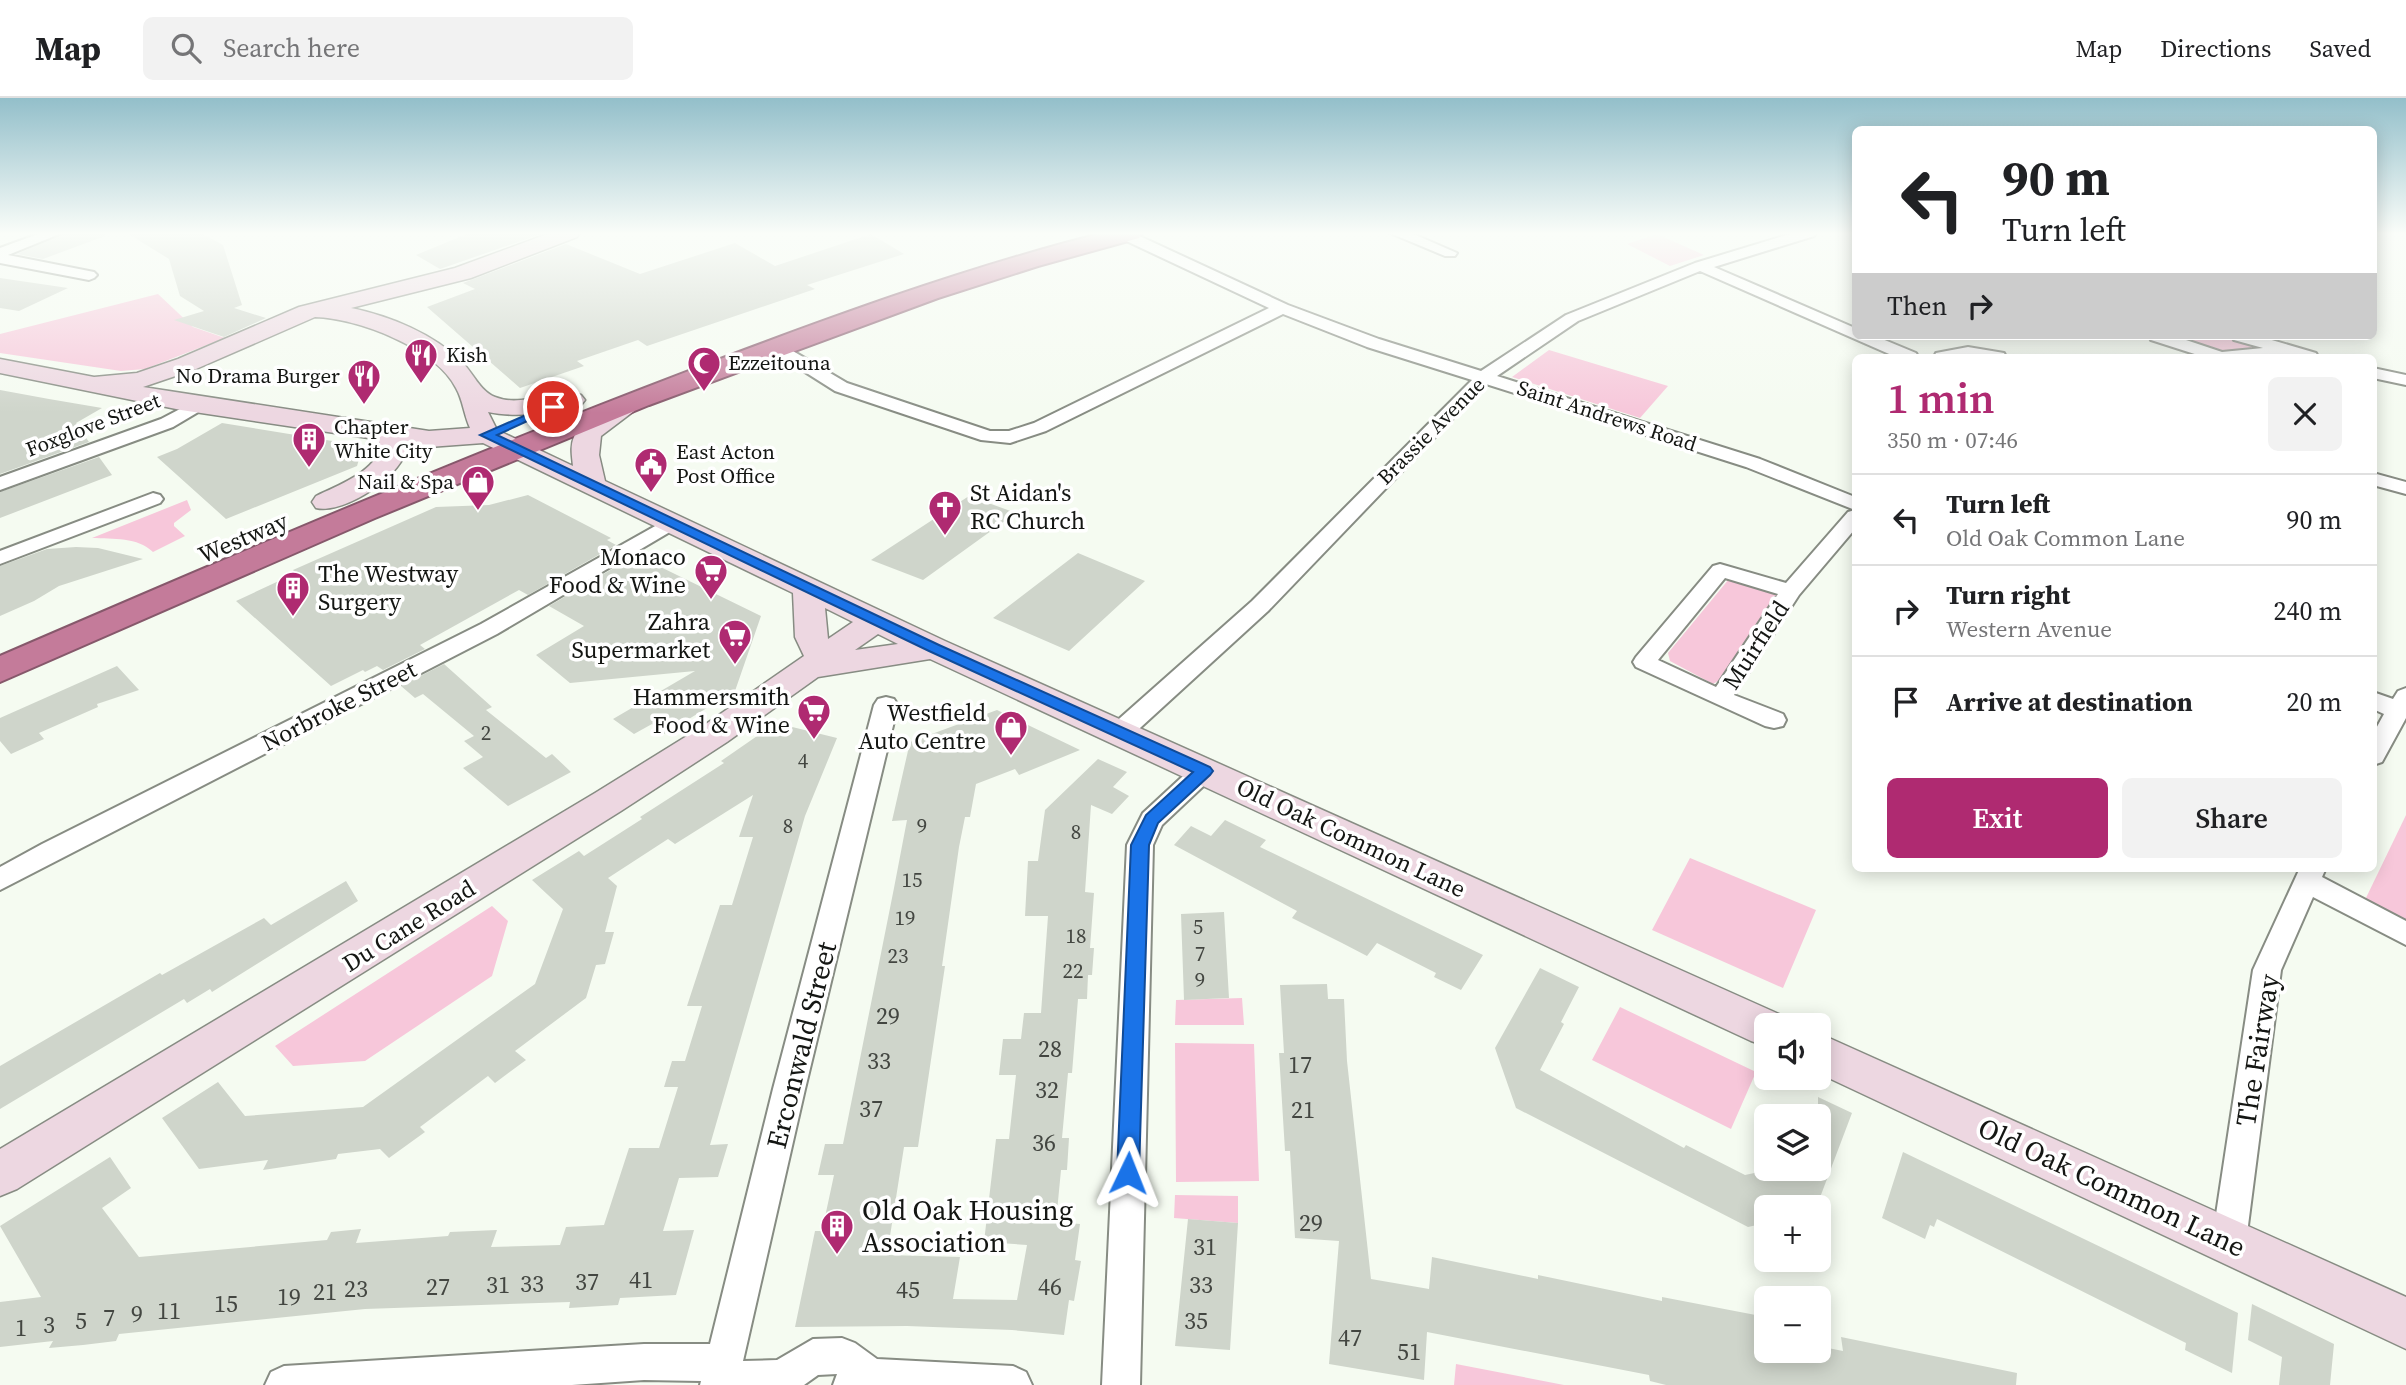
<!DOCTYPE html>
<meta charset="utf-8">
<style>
:root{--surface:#fff;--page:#f2f2f2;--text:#202124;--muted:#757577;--line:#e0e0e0;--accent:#af2a71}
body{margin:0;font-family:"Source Serif 4",serif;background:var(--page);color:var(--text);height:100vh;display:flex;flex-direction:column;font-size:26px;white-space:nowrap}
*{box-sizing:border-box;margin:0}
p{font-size:23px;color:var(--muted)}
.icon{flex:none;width:38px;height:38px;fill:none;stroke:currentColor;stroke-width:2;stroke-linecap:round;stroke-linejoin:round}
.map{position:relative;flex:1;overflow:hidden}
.drawer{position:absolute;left:1852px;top:256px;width:525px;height:518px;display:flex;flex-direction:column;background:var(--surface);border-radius:10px;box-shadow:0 4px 18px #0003}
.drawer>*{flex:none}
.guide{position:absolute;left:1852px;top:28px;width:525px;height:214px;border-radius:10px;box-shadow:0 4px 18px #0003;background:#fff;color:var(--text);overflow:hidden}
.tools{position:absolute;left:1754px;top:915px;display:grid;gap:14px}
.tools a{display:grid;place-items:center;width:77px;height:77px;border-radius:10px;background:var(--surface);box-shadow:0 4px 18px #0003;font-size:35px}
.pin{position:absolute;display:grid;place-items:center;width:60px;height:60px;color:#fff;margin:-30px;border:4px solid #fff;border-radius:50%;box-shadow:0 2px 7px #0007}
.me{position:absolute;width:77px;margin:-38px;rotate:2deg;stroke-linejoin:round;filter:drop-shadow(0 0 5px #0008)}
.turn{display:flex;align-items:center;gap:24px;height:147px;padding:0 35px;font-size:32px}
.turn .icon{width:91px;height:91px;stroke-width:2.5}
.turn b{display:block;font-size:49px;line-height:60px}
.then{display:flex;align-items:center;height:66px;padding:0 35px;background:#0003;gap:14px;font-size:26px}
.round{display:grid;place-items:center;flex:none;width:74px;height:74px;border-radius:10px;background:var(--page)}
.head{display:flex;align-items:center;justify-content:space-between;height:119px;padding:0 35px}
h1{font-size:42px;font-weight:600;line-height:52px;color:var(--accent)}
.cta{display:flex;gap:14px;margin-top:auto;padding:14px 35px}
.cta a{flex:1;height:80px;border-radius:10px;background:var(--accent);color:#fff;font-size:28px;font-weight:600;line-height:80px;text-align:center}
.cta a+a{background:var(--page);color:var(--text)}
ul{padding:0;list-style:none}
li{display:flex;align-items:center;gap:21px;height:91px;padding:0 35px;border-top:2px solid var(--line)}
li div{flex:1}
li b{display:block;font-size:26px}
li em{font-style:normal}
header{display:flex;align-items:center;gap:42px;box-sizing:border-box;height:98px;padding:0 35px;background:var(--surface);border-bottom:2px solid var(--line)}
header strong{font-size:33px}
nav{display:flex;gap:38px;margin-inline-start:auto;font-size:24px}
.search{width:490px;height:63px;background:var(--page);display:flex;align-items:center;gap:18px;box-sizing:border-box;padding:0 24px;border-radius:10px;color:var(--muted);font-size:26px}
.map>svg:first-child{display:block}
.green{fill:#f7c7da}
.building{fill:#cfd5cb}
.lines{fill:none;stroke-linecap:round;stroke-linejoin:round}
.street-casing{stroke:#878c83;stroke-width:4}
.secondary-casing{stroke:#878c83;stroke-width:3}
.highway-casing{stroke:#86586b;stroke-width:4}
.street{fill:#fff;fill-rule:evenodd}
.secondary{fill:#edd7e1;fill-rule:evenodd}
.highway{fill:#c47b9a;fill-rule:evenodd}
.route{fill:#1a73e8;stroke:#114b97;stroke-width:2}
.labels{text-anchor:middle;stroke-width:7;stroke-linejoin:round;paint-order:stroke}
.far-poi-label{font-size:21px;fill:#141613;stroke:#fff;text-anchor:start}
.far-street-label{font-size:21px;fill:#141613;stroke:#fff}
.number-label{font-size:21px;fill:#434641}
.poi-label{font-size:24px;fill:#141613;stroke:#fff;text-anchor:end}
.street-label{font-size:24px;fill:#141613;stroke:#fff}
.near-number-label{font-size:24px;fill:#434641}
.near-street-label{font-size:28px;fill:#141613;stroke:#fff}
.near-poi-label{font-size:28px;fill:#141613;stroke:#fff;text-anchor:start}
</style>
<header>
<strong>Map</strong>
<div class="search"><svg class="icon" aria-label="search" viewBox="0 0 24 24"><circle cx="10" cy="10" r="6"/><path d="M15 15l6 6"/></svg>Search here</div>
<nav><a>Map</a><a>Directions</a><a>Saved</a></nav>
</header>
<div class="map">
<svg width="2406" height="1287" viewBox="0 0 2406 1287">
<rect width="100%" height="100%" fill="#f5fbf1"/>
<path class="green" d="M1654,137H1659L1704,157L1670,168L1627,146Z
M158,196L193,229L225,240L145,271L121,273L0,255V236Z
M2165,238H2234L2271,251L2223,256Z
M1549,252L1668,288L1640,320L1512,279Z
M187,402L191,412L174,425V428L185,438L153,454C138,439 113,441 92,440Z
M1729,481L1781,494L1721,581L1713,586L1670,563L1668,555Z
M2406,717V825L2364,804Z
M1690,760L1816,812L1783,890L1652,832Z
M492,808L508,823L492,878L365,963L293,968L275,948Z
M1242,900L1244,927H1175L1176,902Z
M1620,909L1756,974L1731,1031L1592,962Z
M1175,945L1254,946L1259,1083L1176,1084Z
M1175,1097L1238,1098V1125L1174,1120Z
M1456,1266L1564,1287H1454Z"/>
<path class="building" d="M64,135H105V138L43,161L17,156Z
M127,135H201L223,147L242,207L234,210L266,220L224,239L174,222L204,213L180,198L169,161Z
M469,135H540L541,136L440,171L416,157Z
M871,136L904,156L807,187L815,191L647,248L638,242L577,263L584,268L520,290L427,209L475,191L463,185L566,146L640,176L735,145L775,168Z
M0,180L68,190L19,213L0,210Z
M0,292L49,301L102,310L76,325L89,344L0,376Z
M222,325L363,348L357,368L226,421L157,359L177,351Z
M99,359L112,377L0,420V394Z
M528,397L611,440L607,442L616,447L528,497L519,492L420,547L425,551L383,572L377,568L365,574L363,572L331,588L236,503L296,475L293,472L436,409L489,407Z
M969,398L1016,415L923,482L871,462Z
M76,449L98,450L143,461L59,488L34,503L0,518V468L47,451Z
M1078,455L1145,483L1069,553L993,520Z
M636,457L761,518L735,593L664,636L652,626L634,636L613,621L695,573L570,585L536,557L584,528L549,508Z
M444,566L492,609L486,612L546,660L552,656L571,674L508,708L463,670L483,659L464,643L474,638L423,596L415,600L401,588Z
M117,568L139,592L97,606L98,609L39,635L44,641L11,656L0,643V620Z
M997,612L1080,652L1019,677L1015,671L976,686L970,719H965L959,749L942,868H945L918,1049H904L887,1157L960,1159L953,1201L1017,1202L1027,1147L984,1144L996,1041H1009L1016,977H999L1003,941H1021L1024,915H1041L1048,818H1025L1028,763H1038L1045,712L1098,661L1127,674L1113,689L1129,698L1112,716L1091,707L1085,794L1094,795L1090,850H1094L1092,877H1088L1087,901H1078L1072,975H1068L1062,1040H1069L1067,1072H1061L1056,1124L1080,1126L1075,1162L1081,1163L1074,1203L1069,1202L1064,1237L1012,1232L907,1228L795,1229L815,1133H822L834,1077H818L825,1046H843L894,790L907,722L892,723L910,644Z
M776,625L837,640L805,718L710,1047L728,1046L718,1079L679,1080L663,1133L694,1132L676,1197L620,1200L618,1207L569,1210L570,1204L365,1211L119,1236L116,1243L83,1247L49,1250L53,1243L0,1249V1204L41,1199L0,1128L110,1059L131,1090L102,1110L139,1159L327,1142L331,1134L361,1131L356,1145L448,1138L450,1134L497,1132L491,1149L560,1147L566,1129L604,1127L629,1050H659L678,989H664L672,963H685L702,908H687L720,807H732L753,739H739L753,697L675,746L668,741L608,780L617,788L605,834H614L605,866L596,867L586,900L515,953L526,962L495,985L488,978L420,1029L425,1034L389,1060L380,1051L338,1056L336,1061L263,1072L268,1062L199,1071L162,1020L218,984L245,1018L363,1009L535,886L563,811L532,782L579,753L584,758L642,721L640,719L724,665L721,663Z
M1225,722L1266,742L1260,749L1483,857L1461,892L1434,879L1436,875L1377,845L1367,858L1342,845L1292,820L1297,813L1174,747L1191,728L1211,738Z
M346,783L358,803L212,894L210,891L187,905L184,901L0,1011V968L160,875L162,877L264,820L271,827Z
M1224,814L1229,900L1184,902L1181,816Z
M1540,870L1579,889L1561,924L1564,926L1540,972L1684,1050L1686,1047L1745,1077L1773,1071H1818V999L1852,1015L1816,1110H1766V1125L1748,1129L1516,1010L1495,950Z
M1327,886L1328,901H1344L1347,963L1371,1181L1429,1191L1432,1159L1538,1181V1177L1662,1203V1199L1766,1219V1253H1818V1248L1843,1253L1841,1239L2017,1275L2016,1287H1666L1650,1283L1649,1277L1427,1234L1424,1282L1329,1266L1339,1143L1295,1140L1290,1053H1285L1279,955H1284L1280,887Z
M1903,1054L2238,1215L2232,1275L2185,1252L2186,1245L1937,1121L1934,1129L1930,1127L1925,1141L1882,1120Z
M1188,1121L1238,1125L1230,1252L1175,1248Z
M2252,1206L2334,1246L2330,1287H2279L2282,1259L2248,1242Z"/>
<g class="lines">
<defs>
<path id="street" d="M41,135H62L8,157L94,174L97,177L94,180L89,182L0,165V150Z
M1119,135H1133L1288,207L1379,241L1481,273L1566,217L1695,165L1793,135H1816L1814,138L1714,169L1855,230V238H1875L1916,255L1918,259H1896L1700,173L1578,223L1497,278L1760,361L1855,399V412L1746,369L1486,286L1268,513L1129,640L1120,642L1111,640L1108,634L1111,628L1252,503L1472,282L1367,249L1283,216L1046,333L1010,345L981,342L835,293L767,250L769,246H781L847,285L990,333H1009L1034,325L1269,210L1120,140Z
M1390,135H1411L1457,155L1455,158H1445Z
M2149,238H2174L2222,254L2263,250L2234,242L2232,238H2258L2316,255L2318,259H2204L2151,242Z
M1968,249L2004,255L2006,259H1934L1936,255Z
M2373,270L2406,277V287L2373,280Z
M199,301L208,306L205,310L173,329L0,392V379L161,321Z
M2373,375L2406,384V396L2373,387Z
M153,395L160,397L163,401L160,405L0,466V453Z
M1855,412V431L1799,497L1734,597L1783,616L1786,622L1783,628L1774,630L1765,628L1636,569L1633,564L1636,559L1713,468L1720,466L1786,485L1848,414ZM1725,480L1778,496L1716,589L1658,562Z
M673,418L680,420L683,424L680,428L497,536L0,792V769L42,746L481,526Z
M2406,590V620L2382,664L2373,667V636L2384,616L2373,611V594L2393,601L2398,593Z
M886,599L894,601L898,607L805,991L743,1263L777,1262L813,1241L842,1240L855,1245L877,1261L1013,1268L1026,1274L1032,1287H833L837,1276L818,1277L804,1287H700L701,1283L644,1282L572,1287H265L271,1274L284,1268L644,1246H710L773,991L874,607L878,601Z
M1204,664L1213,667L1217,673L1213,679L1162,727L1153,747L1140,1287H1102L1127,747L1143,715L1195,667Z
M2300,770H2326L2322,779L2406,823V847L2313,799L2281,872L2246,1143L2241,1155L2229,1159L2217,1155L2212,1143L2253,872Z"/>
<path id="secondary" d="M550,135H580L577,139L471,180L351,210C390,218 434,236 462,264C473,275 480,293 495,299C522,310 554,290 581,297L585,302L581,307C552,315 517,320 488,314L497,332L573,368C572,358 570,348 574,339C583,319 612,297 634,303L638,308L634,313L601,338L599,357L605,383L945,543L1781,917L1786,928H1766V948L1751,943L930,561L818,579L727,644L621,713L17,1091L0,1098V1051L595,695L703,628L804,558L795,539L793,495L483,345L429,349L407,346C407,376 344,417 316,410L312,404L316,398C336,388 381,372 380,345L375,341L181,312L0,275V261L94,279L137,275L178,261L299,209L455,170ZM315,219C357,220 436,250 456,290C463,302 464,317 470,330L429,333L143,289L196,271ZM825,510L853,524L828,541ZM878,536L898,546L855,552Z
M1818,935L2406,1199V1251L1818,975Z"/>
<path id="highway" d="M1103,135H1142L1139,140L1038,168L938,200L649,307L375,420L0,584V558C227,460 455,362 686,274C823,222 961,171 1103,135Z"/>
</defs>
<use href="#street" class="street-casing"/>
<use href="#secondary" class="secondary-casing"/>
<use href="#highway" class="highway-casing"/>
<use href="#street" class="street"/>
<use href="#secondary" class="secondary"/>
<use href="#highway" class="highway"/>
</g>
<linearGradient id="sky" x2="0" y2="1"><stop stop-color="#93bfca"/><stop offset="0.43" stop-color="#fafdf9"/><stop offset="1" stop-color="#fafdf9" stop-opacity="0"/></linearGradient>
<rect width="2406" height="315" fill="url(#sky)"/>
<path class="route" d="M549,307L558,309L497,337L939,547L1210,669L1213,673L1210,677L1158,725L1149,747L1139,1075L1136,1082L1128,1084L1120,1082L1117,1075L1131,747L1146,717L1193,674L929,553L480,337Z"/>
<defs>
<symbol id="restaurant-pin" viewBox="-11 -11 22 30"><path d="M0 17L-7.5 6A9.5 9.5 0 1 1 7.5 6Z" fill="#af2a71" stroke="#fff"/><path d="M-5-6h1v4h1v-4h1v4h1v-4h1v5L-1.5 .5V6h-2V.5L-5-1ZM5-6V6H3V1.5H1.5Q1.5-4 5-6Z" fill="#fff"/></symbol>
<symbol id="mosque-pin" viewBox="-11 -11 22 30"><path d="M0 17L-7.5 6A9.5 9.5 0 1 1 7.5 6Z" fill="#af2a71" stroke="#fff"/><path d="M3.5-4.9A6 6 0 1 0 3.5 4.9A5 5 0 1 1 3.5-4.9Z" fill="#fff"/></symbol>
<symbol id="building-pin" viewBox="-11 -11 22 30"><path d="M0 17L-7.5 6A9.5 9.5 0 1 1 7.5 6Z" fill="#af2a71" stroke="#fff"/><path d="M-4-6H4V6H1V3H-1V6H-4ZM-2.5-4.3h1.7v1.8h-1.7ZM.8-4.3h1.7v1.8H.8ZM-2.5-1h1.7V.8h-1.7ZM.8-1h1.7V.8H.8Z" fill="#fff"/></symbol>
<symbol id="civic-pin" viewBox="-11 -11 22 30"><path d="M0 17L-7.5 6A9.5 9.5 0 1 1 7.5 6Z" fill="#af2a71" stroke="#fff"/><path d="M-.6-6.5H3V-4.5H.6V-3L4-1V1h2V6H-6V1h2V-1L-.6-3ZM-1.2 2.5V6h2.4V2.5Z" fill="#fff"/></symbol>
<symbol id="shop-pin" viewBox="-11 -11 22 30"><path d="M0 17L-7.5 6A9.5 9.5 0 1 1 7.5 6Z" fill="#af2a71" stroke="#fff"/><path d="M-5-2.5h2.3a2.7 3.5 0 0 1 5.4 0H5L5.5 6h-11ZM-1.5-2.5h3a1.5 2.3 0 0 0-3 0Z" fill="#fff"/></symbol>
<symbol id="church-pin" viewBox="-11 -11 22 30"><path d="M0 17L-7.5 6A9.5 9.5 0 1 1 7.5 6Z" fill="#af2a71" stroke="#fff"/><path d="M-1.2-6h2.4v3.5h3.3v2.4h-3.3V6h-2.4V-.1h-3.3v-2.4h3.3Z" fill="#fff"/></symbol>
<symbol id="supermarket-pin" viewBox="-11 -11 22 30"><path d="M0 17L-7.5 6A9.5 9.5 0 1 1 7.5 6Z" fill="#af2a71" stroke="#fff"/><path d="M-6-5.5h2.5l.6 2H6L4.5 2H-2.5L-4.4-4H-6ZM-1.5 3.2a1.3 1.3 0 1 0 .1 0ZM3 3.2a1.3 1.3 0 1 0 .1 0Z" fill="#fff"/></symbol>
</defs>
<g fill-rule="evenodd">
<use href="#restaurant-pin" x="402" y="238" width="38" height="52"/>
<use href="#mosque-pin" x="685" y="246" width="38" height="52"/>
<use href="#restaurant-pin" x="345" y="259" width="38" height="52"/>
<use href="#building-pin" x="290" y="322" width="38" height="52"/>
<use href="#civic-pin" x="632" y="347" width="38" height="52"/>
<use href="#shop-pin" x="459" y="365" width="38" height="52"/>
<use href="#church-pin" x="926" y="390" width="38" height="52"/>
<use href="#supermarket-pin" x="692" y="454" width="38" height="52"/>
<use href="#building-pin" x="274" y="471" width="38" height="52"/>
<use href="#supermarket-pin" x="716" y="519" width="38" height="52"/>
<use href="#supermarket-pin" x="795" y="594" width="38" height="52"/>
<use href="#shop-pin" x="992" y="610" width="38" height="52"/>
<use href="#building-pin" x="818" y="1109" width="38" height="52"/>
</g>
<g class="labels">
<g class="far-poi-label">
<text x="446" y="264">Kish</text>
<text x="728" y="272">Ezzeitouna</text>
<text x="340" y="285" text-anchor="end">No Drama Burger</text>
<text x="334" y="336">Chapter<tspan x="334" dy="24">White City</tspan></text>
<text x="676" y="361">East Acton<tspan x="676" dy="24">Post Office</tspan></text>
<text x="454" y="391" text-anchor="end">Nail &amp; Spa</text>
</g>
<g class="far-street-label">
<text transform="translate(1607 318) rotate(18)" y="7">Saint Andrews Road</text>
<text transform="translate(93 327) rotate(-21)" y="7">Foxglove Street</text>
<text transform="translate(1431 333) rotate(-45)" y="7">Brassie Avenue</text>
</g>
<g class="number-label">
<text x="486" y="642">2</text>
<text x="803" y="670">4</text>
<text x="788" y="735">8</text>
<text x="922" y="735">9</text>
<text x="1076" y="741">8</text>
<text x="912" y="789">15</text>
<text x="905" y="827">19</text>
<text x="1198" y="836">5</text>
<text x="1076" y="845">18</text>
<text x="1200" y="863">7</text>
<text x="898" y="865">23</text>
<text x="1073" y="880">22</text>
<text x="1200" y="889">9</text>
</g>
<g class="poi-label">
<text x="970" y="403" text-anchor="start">St Aidan's<tspan x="970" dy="28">RC Church</tspan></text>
<text x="686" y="467">Monaco<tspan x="686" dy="28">Food &amp; Wine</tspan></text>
<text x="318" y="484" text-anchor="start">The Westway<tspan x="318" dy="28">Surgery</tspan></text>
<text x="710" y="532">Zahra<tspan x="710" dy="28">Supermarket</tspan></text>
<text x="790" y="607">Hammersmith<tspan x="790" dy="28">Food &amp; Wine</tspan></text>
<text x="986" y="623">Westfield<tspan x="986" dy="28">Auto Centre</tspan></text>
</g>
<g class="street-label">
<text transform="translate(243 440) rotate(-23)" y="8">Westway</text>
<text transform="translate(1756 547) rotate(-57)" y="8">Muirfield</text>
<text transform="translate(339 608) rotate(-27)" y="8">Norbroke Street</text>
<text transform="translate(1351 740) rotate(25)" y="8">Old Oak Common Lane</text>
<text transform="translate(409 828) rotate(-32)" y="8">Du Cane Road</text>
</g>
<g class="near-number-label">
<text x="888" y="926">29</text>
<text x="1050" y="959">28</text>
<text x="879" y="971">33</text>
<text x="1300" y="975">17</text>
<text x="1047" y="1000">32</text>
<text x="871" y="1019">37</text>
<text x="1303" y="1020">21</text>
<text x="1044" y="1053">36</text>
<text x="1311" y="1133">29</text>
<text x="1205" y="1157">31</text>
<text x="641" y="1190">41</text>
<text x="587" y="1192">37</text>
<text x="532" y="1194">33</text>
<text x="498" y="1195">31</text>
<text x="1201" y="1195">33</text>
<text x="438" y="1197">27</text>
<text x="1050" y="1197">46</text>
<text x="356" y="1199">23</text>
<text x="908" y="1200">45</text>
<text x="325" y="1202">21</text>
<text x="289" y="1207">19</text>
<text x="226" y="1214">15</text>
<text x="169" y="1221">11</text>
<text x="137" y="1224">9</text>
<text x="109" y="1228">7</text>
<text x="81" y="1231">5</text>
<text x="1196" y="1231">35</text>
<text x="49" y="1235">3</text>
<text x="21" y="1238">1</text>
<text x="1350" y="1248">47</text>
<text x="1409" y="1262">51</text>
</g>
<g class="near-street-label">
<text transform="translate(801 947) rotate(-76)" y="10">Erconwald Street</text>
<text transform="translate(2257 952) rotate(-81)" y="10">The Fairway</text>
<text transform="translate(2112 1089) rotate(25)" y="10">Old Oak Common Lane</text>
</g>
<g class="near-poi-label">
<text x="862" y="1122">Old Oak Housing<tspan x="862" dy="32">Association</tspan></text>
</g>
</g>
</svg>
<div class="tools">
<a><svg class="icon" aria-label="sound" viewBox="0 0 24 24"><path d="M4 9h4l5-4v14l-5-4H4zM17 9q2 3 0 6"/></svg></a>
<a><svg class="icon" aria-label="layers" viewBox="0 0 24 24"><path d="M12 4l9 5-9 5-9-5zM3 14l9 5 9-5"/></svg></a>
<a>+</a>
<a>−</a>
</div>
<div class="pin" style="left:553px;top:309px;background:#d93025"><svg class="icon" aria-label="arrive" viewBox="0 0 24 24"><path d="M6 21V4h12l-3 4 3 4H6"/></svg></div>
<svg class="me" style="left:1128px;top:1075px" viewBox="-20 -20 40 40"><path d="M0-17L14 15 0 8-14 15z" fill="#1a73e8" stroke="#fff" stroke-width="4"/></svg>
<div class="guide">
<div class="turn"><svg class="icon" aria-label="left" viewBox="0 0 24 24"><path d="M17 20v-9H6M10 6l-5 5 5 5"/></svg><div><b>90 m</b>Turn left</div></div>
<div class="then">Then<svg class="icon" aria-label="right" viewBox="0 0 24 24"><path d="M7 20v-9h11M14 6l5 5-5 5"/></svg></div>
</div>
<section class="drawer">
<div class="head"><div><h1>1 min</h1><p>350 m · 07:46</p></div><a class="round"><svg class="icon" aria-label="close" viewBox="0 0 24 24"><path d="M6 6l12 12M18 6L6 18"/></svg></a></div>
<ul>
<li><svg class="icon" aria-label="left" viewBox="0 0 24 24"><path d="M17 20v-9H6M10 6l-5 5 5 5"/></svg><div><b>Turn left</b><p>Old Oak Common Lane</p></div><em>90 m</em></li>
<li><svg class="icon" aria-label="right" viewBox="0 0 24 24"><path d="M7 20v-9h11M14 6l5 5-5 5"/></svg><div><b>Turn right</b><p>Western Avenue</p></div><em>240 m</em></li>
<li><svg class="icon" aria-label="arrive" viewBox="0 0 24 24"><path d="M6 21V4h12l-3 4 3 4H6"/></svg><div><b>Arrive at destination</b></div><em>20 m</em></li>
</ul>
<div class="cta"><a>Exit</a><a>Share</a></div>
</section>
</div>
